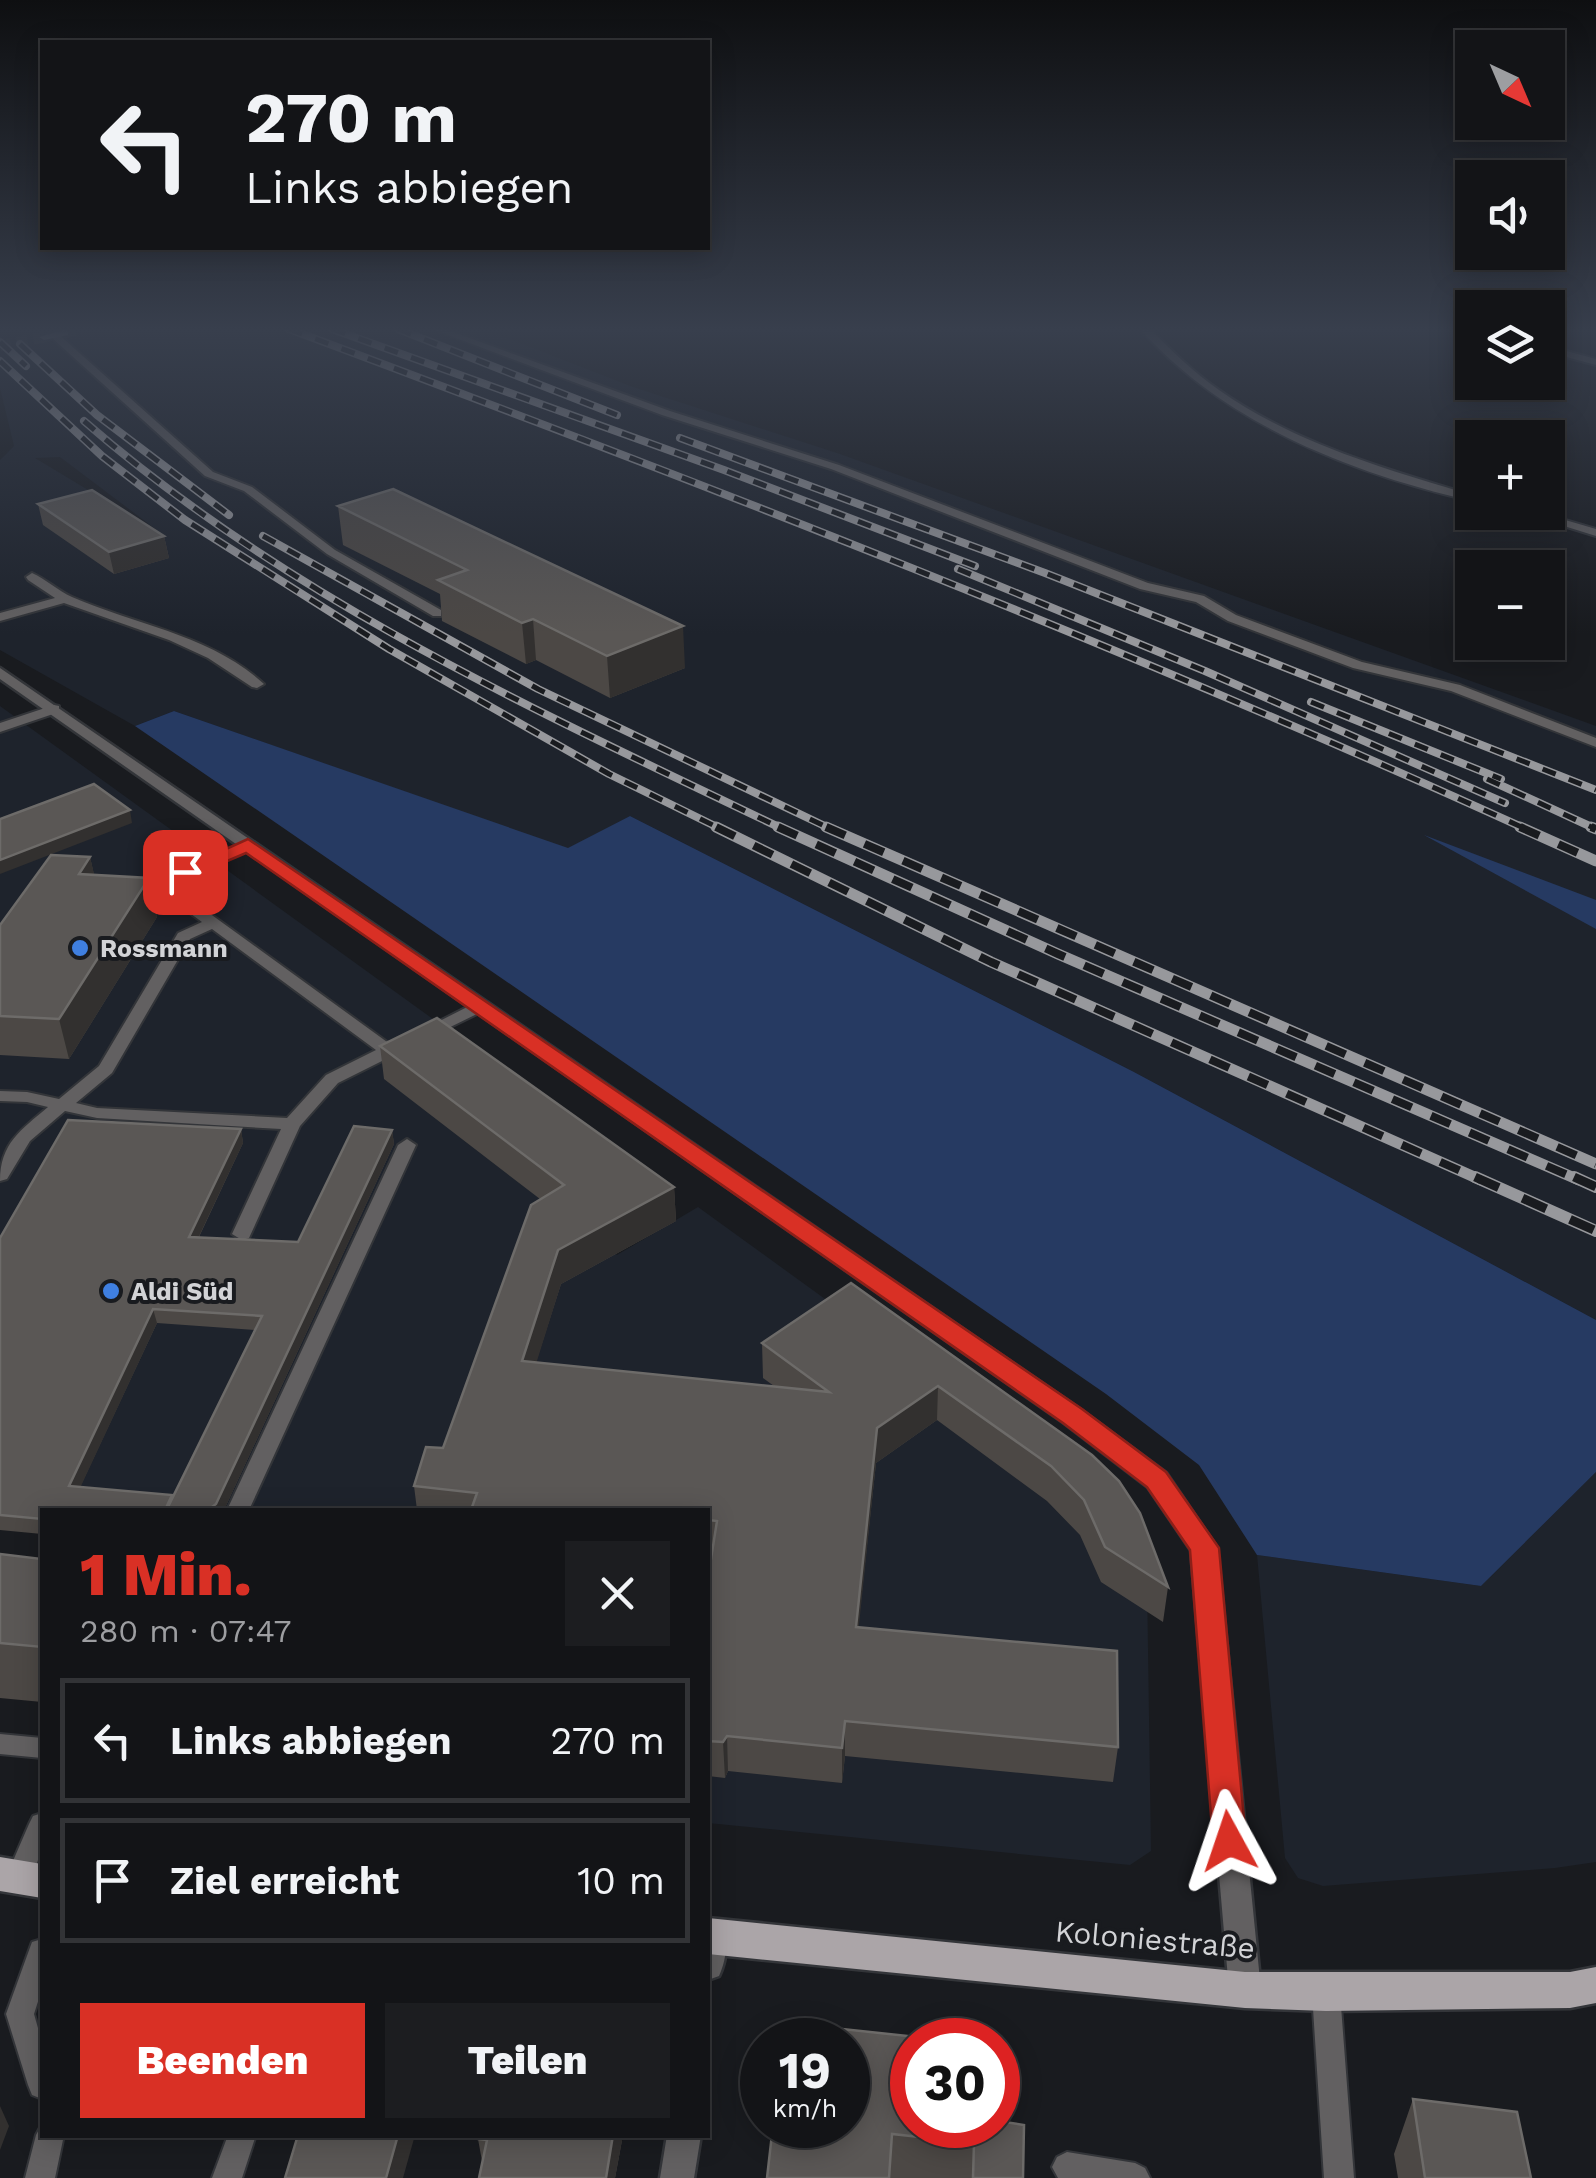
<!DOCTYPE html>
<html lang="de">
<meta charset="utf-8">
<style>
:root{--surface:#131417;--page:#1c1d20;--text:#f1f3f6;--muted:#9d9ea1;--line:#323336;--accent:#d93025}
body{margin:0;font-family:"Work Sans",sans-serif;background:var(--page);color:var(--text);height:100vh;display:flex;flex-direction:column;font-size:38px;white-space:nowrap}
*{box-sizing:border-box;margin:0}
p{font-size:32px;color:var(--muted)}
.icon{flex:none;width:55px;height:55px;fill:none;stroke:currentColor;stroke-width:2;stroke-linecap:round;stroke-linejoin:round}
.map{position:relative;flex:1;overflow:hidden}
.drawer{position:absolute;left:40px;top:1508px;width:670px;height:630px;display:flex;flex-direction:column;background:var(--surface);border-radius:0px;box-shadow:0 5px 25px #0003,0 0 0 2px var(--line)}
.drawer>*{flex:none}
.hud{position:absolute;left:40px;top:40px;width:670px;height:210px;border-radius:0px;box-shadow:0 5px 25px #0003,0 0 0 2px var(--line);background:#131417;color:var(--text);overflow:hidden}
.needle{width:65px;rotate:136deg}
.fabs{position:absolute;left:1455px;top:30px;display:grid;gap:20px}
.fabs a{display:grid;place-items:center;width:110px;height:110px;border-radius:0px;background:var(--surface);box-shadow:0 5px 25px #0003,0 0 0 2px var(--line);font-size:50px}
.speed{position:absolute;left:740px;top:2018px;display:flex;gap:20px;font-size:50px;font-weight:700;text-align:center}
.speed>*{display:grid;place-content:center;width:130px;height:130px;border-radius:50%;background:var(--surface);box-shadow:0 5px 25px #0003,0 0 0 2px var(--line);line-height:1}
.speed small{font-size:25px;font-weight:400}
.speed .limit{border:15px solid #d22;background:#fff;color:#111}
.pin{position:absolute;display:grid;place-items:center;width:85px;height:85px;color:#fff;margin:-42px;border-radius:20px;box-shadow:0 5px 15px #0006}
.me{position:absolute;width:110px;margin:-55px;rotate:355deg;stroke-linejoin:round;filter:drop-shadow(0 0 8px #0008)}
.turn{display:flex;align-items:center;gap:35px;height:210px;padding:0 40px;font-size:45px}
.turn .icon{width:130px;height:130px;stroke-width:2.5}
.turn b{display:block;font-size:70px;line-height:85px}
.round{display:grid;place-items:center;flex:none;width:105px;height:105px;border-radius:0px;background:var(--page)}
.head{display:flex;align-items:center;justify-content:space-between;height:170px;padding:0 40px}
h1{font-size:60px;font-weight:800;line-height:75px;color:var(--accent)}
.primary-button{display:flex;gap:20px;margin-top:auto;padding:20px 40px}
.primary-button a{flex:1;height:115px;border-radius:0px;background:var(--accent);color:#fff;font-size:40px;font-weight:800;line-height:115px;text-align:center}
.primary-button a+a{background:var(--page);color:var(--text)}
ul{padding:0;list-style:none}
li{display:flex;align-items:center;gap:30px;height:125px;margin:0 20px 15px;padding:0 20px;border:5px solid var(--line);border-radius:0px}
li div{flex:1}
li b{display:block;font-size:38px}
li em{font-style:normal}
.map>svg:first-child{display:block}
.built{fill:#1e232c;fill-rule:evenodd}
.green{fill:#263a62}
.lines{fill:none;stroke-linecap:round;stroke-linejoin:round}
.secondary-tunnel{stroke:#35373a;stroke-width:11;stroke-dasharray:11 6;stroke-linecap:butt}
.service-casing{stroke:#333539;stroke-width:4}
.minor-casing{stroke:#333539;stroke-width:5}
.secondary-casing{stroke:#333539;stroke-width:5}
.primary-casing{stroke:#333539;stroke-width:5}
.service{fill:#626061;fill-rule:evenodd}
.minor{fill:#626061;fill-rule:evenodd}
.secondary{fill:#8b8789;fill-rule:evenodd}
.primary{fill:#aba5a8;fill-rule:evenodd}
.rail-far2-casing{stroke:#97989c;stroke-width:8}
.rail-far1-casing{stroke:#97989c;stroke-width:11}
.rail-casing{stroke:#97989c;stroke-width:12}
.rail-far2{stroke:#191b1f;stroke-width:5;stroke-dasharray:14;stroke-linecap:butt}
.rail-far1{stroke:#191b1f;stroke-width:8;stroke-dasharray:21;stroke-linecap:butt}
.rail{stroke:#191b1f;stroke-width:9;stroke-dasharray:26;stroke-linecap:butt}
.wall{fill:#4c4845;fill-rule:evenodd}
.shaded-wall{fill:#32302f}
.building{fill:#5a5755;stroke:#6d6b69;stroke-width:2.5}
.route{fill:#d93025;stroke:#8d1f18;stroke-width:2.5}
.shop-dot{fill:#3f7fe0;stroke:#191b1f;stroke-width:4}
.labels{text-anchor:middle;stroke-width:8;stroke-linejoin:round;paint-order:stroke}
.poi-label{font-size:25px;font-weight:bold;fill:#d2d3d6;stroke:#191b1f;text-anchor:start}
.near-street-label{font-size:30px;fill:#d2d3d6;stroke:#191b1f}
</style>
<div class="map">
<svg width="1596" height="2178" viewBox="0 0 1596 2178">
<rect width="100%" height="100%" fill="#191b1f"/>
<path class="built" d="M0,329H44L38,331L52,343L71,339L60,329H484L633,387L840,454L1596,726V1320L1134,1072L630,816L568,849L174,711L135,726L0,650V460L14,446L0,388ZM60,457L158,531V532L35,458Z
M0,706L462,1040L517,1180L617,1255L698,1207L850,1317L1147,1580L1151,1851L1130,1865L708,1823V1510H173L0,1494Z
M1596,1472V1862L1555,1868L1323,1886L1298,1878L1285,1858L1257,1555L1481,1586Z"/>
<path class="green" d="M174,711L568,848L630,816L1134,1072L1596,1320V1472L1481,1586L1257,1555L1199,1465L1106,1394L135,726Z
M1424,835L1596,900V929Z"/>
<g class="lines">
<path class="secondary-tunnel" d="M64,333L82,329
M0,346L44,337"/>
<defs>
<path id="service" d="M432,329H445L670,411L839,465L1148,583L1204,596L1236,615L1362,662L1460,685L1596,738V747L1451,691L1353,668L1228,621L1196,602L1140,589L831,469L662,415Z
M1140,329H1150C1172,351 1193,372 1219,390C1294,443 1385,469 1472,495V501C1351,473 1225,424 1140,329Z
M1467,329H1472V333L1469,332Z
M51,333H57L213,472L252,487L335,550L441,610V616H433L327,554L244,491L205,476L51,337Z
M1548,346L1596,359V365L1548,352Z
M1519,512H1538L1596,529V536Z
M32,573C46,579 58,591 72,597C136,625 211,635 264,684L257,688L252,687L208,658L169,640L64,603L0,621V613L55,598L28,580L26,577Z
M54,705L59,706V712L0,732V723Z
M248,841L253,842V848L169,884L394,1047L397,1051L394,1055L338,1083L300,1126L249,1238L242,1240L232,1234L281,1129L97,1118L65,1111L30,1141L7,1179L0,1181C0,1143 21,1130 48,1107L27,1102L0,1101V1091L27,1092L59,1099L99,1066L178,933L202,922L153,886L150,883L153,880ZM212,929L376,1050L326,1075L287,1118L97,1108L76,1103L112,1073L190,939Z
M479,1001L487,1006L485,1010L430,1037L424,1038L416,1033Z
M407,1139L416,1145L249,1510H227L398,1145Z
M0,1734L42,1738V1758L0,1754Z
M42,1813C44,1842 41,1858 28,1885L19,1889L10,1885L6,1877L29,1824L33,1816Z
M42,1939V1989L34,2014L42,2042V2099L32,2095L28,2085L6,2014L32,1942Z
M1326,1980L1336,1984L1340,1993L1354,2178H1324L1312,1993L1316,1984Z
M42,2124V2135H64L55,2178H25L36,2135Z
M228,2135H256L242,2178H212Z
M1067,2152L1135,2163L1145,2168L1150,2178H1058L1052,2167L1057,2157Z"/>
<path id="minor" d="M0,668L1081,1410L1166,1473L1217,1548L1261,1990L1256,2000L1245,2005L1234,2000L1229,1990L1191,1550L1148,1487L1063,1422L0,679Z
M711,1922L722,1926C729,1941 726,1961 719,1976L708,1980V1923Z
M667,2135H701L694,2178H660Z"/>
<path id="secondary" d="M64,330L68,331V335L44,340L39,337Z"/>
<path id="primary" d="M0,1857L42,1864V1898L0,1891Z
M708,1918L1245,1972H1570L1596,1967V2003L1570,2008L1326,2011L1245,2008L708,1954Z"/>
</defs>
<use href="#service" class="service-casing"/>
<use href="#minor" class="minor-casing"/>
<use href="#secondary" class="secondary-casing"/>
<use href="#primary" class="primary-casing"/>
<use href="#service" class="service"/>
<use href="#minor" class="minor"/>
<use href="#secondary" class="secondary"/>
<use href="#primary" class="primary"/>
<defs>
<path id="rail-far2" d="M289,329C706,484 1121,645 1526,829
M332,329L724,470L975,566
M398,329L617,415
M0,342L26,366
M20,344L97,415L229,515
M0,361L102,456L185,520L389,649L609,774L721,829
M84,421C288,599 541,713 783,829
M680,438L1045,573L1596,790
M263,536L538,689L831,829
M958,569L1205,671L1505,803
M1311,702L1501,779
M1487,779L1596,829"/>
<path id="rail-far1" d="M716,827L991,962L1481,1180
M778,827L1058,954L1579,1180
M826,827L1596,1164
M1520,827L1596,861
M1591,827L1596,829"/>
<path id="rail" d="M1475,1177L1596,1231
M1574,1177L1596,1187"/>
</defs>
<use href="#rail-far2" class="rail-far2-casing"/>
<use href="#rail-far1" class="rail-far1-casing"/>
<use href="#rail" class="rail-casing"/>
<use href="#rail-far2" class="rail-far2"/>
<use href="#rail-far1" class="rail-far1"/>
<use href="#rail" class="rail"/>
</g>
<path class="wall" d="M38,504L164,536L169,558L114,574L43,525Z
M338,506L685,668L610,698L536,660L526,664L442,621L440,594L343,545Z
M90,857L94,875L149,878L157,917L69,1059L0,1055V925Z
M380,1046L674,1187L676,1221L561,1284L536,1362L774,1386L763,1378L762,1343L851,1283L1092,1455L1168,1587L1163,1622L1101,1582L1080,1535L1047,1501L937,1420L876,1463L858,1628L1118,1747L1113,1782L845,1756L842,1783L728,1771L725,1778L708,1776V1578L711,1556H708V1510H417L414,1486L443,1448L540,1199L384,1079Z
M241,1129L243,1143L199,1237L298,1242L392,1130L394,1144L224,1510H42V1534L0,1530V1238ZM157,1323L255,1330L173,1499L80,1487Z
M0,1554L42,1559V1702L0,1698Z
M1413,2099L1531,2178H1398L1394,2154Z
M912,2125H998L1023,2178H767Z
M623,2135L615,2178H479L482,2161L478,2139Z"/>
<path class="shaded-wall" d="M164,536L169,558L114,574L109,552Z
M533,619L536,660L526,664L522,623Z
M683,626L685,668L610,698L607,656Z
M130,810L132,823L0,874V860Z
M90,857L99,895L79,874Z
M149,878L157,917L69,1059L59,1019Z
M241,1129L243,1143L192,1251L189,1237Z
M392,1130L394,1144L224,1510H208Z
M674,1187L676,1221L561,1284L526,1396L522,1361L558,1250Z
M153,1309L157,1323L74,1501L69,1486Z
M938,1386L937,1420L876,1463L855,1663L856,1627L877,1428Z
M845,1721V1756L842,1783V1748Z
M727,1736L728,1771L725,1778L723,1742Z
M0,2106L9,2126L0,2150Z
M398,2135H415L403,2178H386Z
M613,2135H623L615,2178H606Z"/>
<path class="building" d="M393,489L683,626L607,656L533,619L522,623L438,580L467,570L338,506Z
M92,490L164,536L109,552L38,504Z
M94,784L130,810L0,860V819Z
M51,855L90,857L79,874L149,878L59,1019L0,1016V925Z
M437,1018L674,1187L558,1250L522,1361L829,1392L762,1343L851,1283L1092,1455L1119,1481L1140,1513L1168,1587L1105,1547L1084,1500L1051,1466L938,1386L877,1428L856,1627L1117,1651L1118,1747L845,1721L842,1748L727,1736L723,1742L708,1741V1578L717,1521L708,1520V1510H600L585,1509L584,1510H471L477,1493L414,1486L426,1447L443,1448L531,1205L564,1185L380,1046Z
M68,1120L241,1129L189,1237L298,1242L354,1126L392,1130L216,1504L208,1510L168,1507L262,1316L153,1309L69,1486L172,1495L165,1510H42V1519L0,1515V1238Z
M0,1554L42,1559V1647L0,1643Z
M786,2023L945,2040H912V2125H998V2121L1024,2125L1023,2178H973L974,2143L892,2134L889,2178H767L773,2125H848V2040H783Z
M1413,2099L1517,2112L1531,2178H1425Z
M298,2135H398L386,2178H285Z
M479,2135H613L606,2178H479L487,2140L478,2139Z"/>
<linearGradient id="sky" x2="0" y2="1"><stop stop-color="#0e0f11"/><stop offset="0.52" stop-color="#383f4d"/><stop offset="1" stop-color="#383f4d" stop-opacity="0"/></linearGradient>
<rect width="1596" height="634" fill="url(#sky)"/>
<path class="route" d="M248,839L1082,1409L1166,1472L1219,1548L1246,1841L1241,1852L1229,1856L1217,1852L1213,1841L1190,1550L1147,1487L1063,1423L246,853L192,876L185,877L175,872Z"/>
<g class="shop-dot">
<circle cx="80" cy="948" r="10"/>
<circle cx="111" cy="1291" r="10"/>
</g>
<g class="labels">
<g class="poi-label">
<text x="100" y="957">Rossmann</text>
<text x="131" y="1300">Aldi Süd</text>
</g>
<g class="near-street-label">
<text transform="translate(1155 1940) rotate(5)" y="10">Koloniestraße</text>
</g>
</g>
</svg>
<div class="fabs">
<a><svg class="needle" viewBox="-14 -14 28 28"><path d="M0-13l5 13h-10z" fill="#e53935"/><path d="M0 13l5-13h-10z" fill="#9d9ea1"/></svg></a>
<a><svg class="icon" aria-label="sound" viewBox="0 0 24 24"><path d="M4 9h4l5-4v14l-5-4H4zM17 9q2 3 0 6"/></svg></a>
<a><svg class="icon" aria-label="layers" viewBox="0 0 24 24"><path d="M12 4l9 5-9 5-9-5zM3 14l9 5 9-5"/></svg></a>
<a>+</a>
<a>−</a>
</div>
<div class="speed"><div>19<small>km/h</small></div><div class="limit">30</div></div>
<div class="pin" style="left:185px;top:872px;background:#d93025"><svg class="icon" aria-label="arrive" viewBox="0 0 24 24"><path d="M6 21V4h12l-3 4 3 4H6"/></svg></div>
<svg class="me" style="left:1229px;top:1841px" viewBox="-20 -20 40 40"><path d="M0-17L14 15 0 8-14 15z" fill="#d93025" stroke="#fff" stroke-width="4"/></svg>
<div class="hud">
<div class="turn"><svg class="icon" aria-label="left" viewBox="0 0 24 24"><path d="M17 20v-9H6M10 6l-5 5 5 5"/></svg><div><b>270 m</b>Links abbiegen</div></div>
</div>
<section class="drawer">
<div class="head"><div><h1>1 Min.</h1><p>280 m · 07:47</p></div><a class="round"><svg class="icon" aria-label="close" viewBox="0 0 24 24"><path d="M6 6l12 12M18 6L6 18"/></svg></a></div>
<ul>
<li><svg class="icon" aria-label="left" viewBox="0 0 24 24"><path d="M17 20v-9H6M10 6l-5 5 5 5"/></svg><div><b>Links abbiegen</b></div><em>270 m</em></li>
<li><svg class="icon" aria-label="arrive" viewBox="0 0 24 24"><path d="M6 21V4h12l-3 4 3 4H6"/></svg><div><b>Ziel erreicht</b></div><em>10 m</em></li>
</ul>
<div class="primary-button"><a>Beenden</a><a>Teilen</a></div>
</section>
</div>
